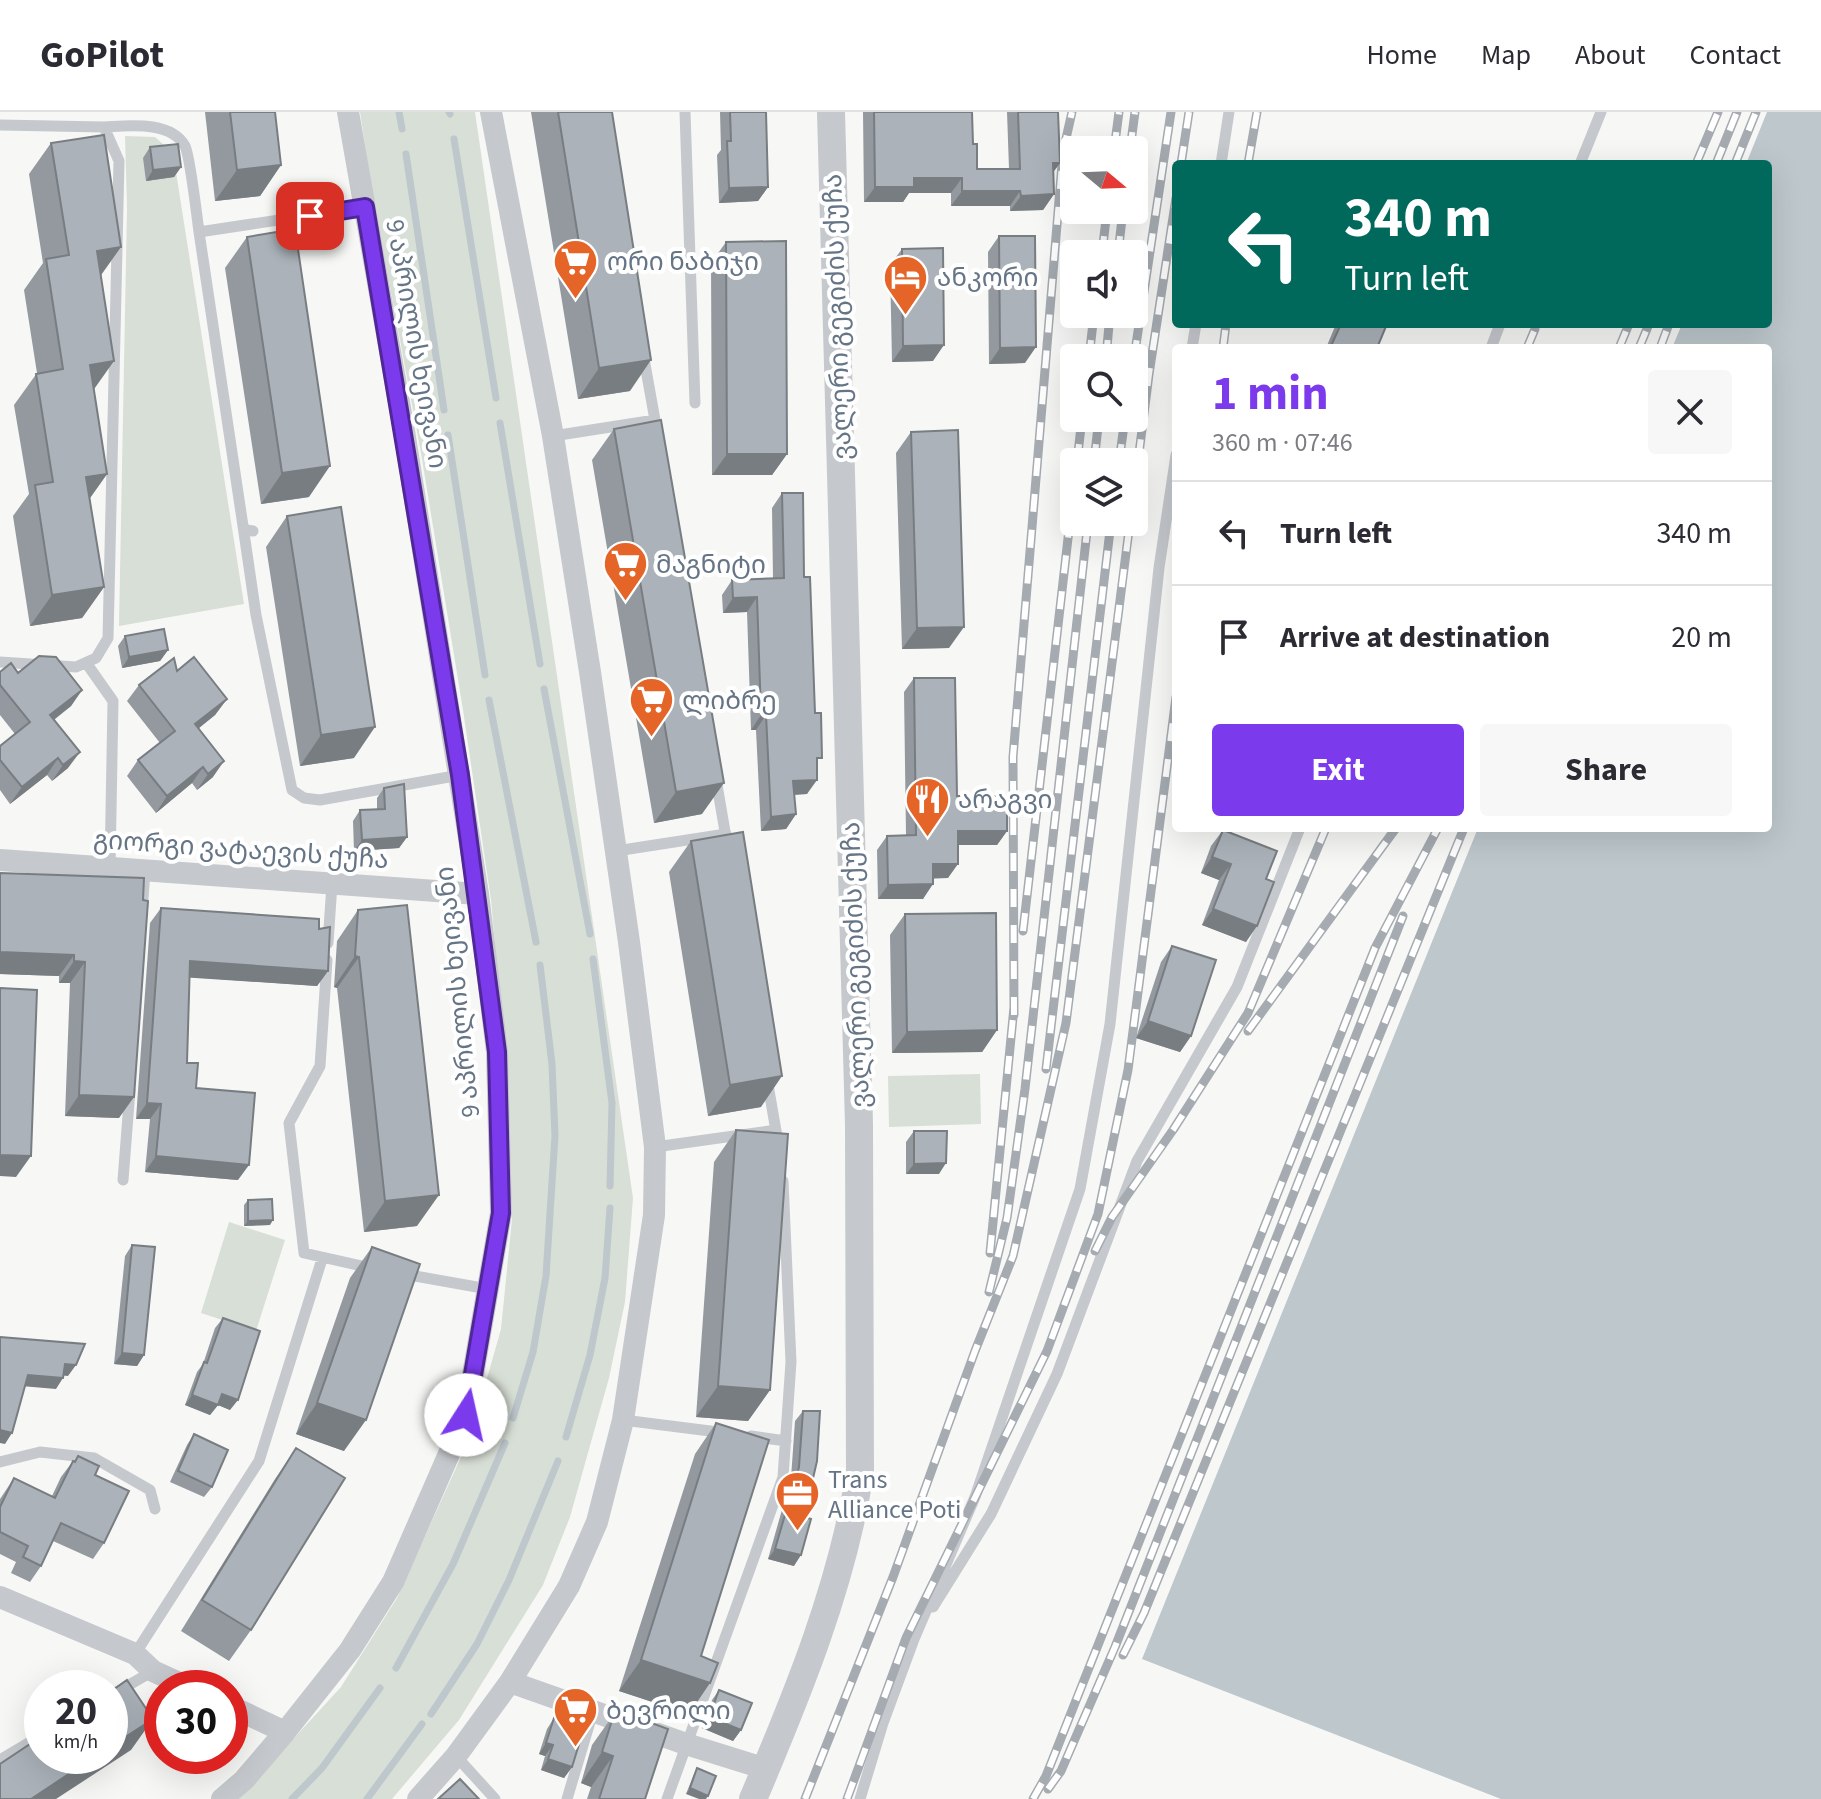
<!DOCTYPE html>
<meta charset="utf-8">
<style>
:root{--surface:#fff;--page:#f7f7f7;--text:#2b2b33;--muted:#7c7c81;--line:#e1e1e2;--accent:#7c3aed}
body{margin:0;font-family:"Source Sans 3","Noto Sans Georgian",sans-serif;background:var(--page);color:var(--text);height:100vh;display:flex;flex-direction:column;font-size:30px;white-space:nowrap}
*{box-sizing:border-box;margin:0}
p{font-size:26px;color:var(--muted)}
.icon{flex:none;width:44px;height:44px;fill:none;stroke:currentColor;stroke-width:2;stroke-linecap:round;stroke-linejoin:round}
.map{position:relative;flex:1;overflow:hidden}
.drawer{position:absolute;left:1172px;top:232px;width:600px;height:488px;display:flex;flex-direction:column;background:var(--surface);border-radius:8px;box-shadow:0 8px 32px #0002}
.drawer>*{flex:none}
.hud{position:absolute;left:1172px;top:48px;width:600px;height:168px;border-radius:8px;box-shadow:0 8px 32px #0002;background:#00695c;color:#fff;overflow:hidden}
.needle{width:52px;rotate:109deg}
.fabs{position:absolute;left:1060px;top:24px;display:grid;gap:16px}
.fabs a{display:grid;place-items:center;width:88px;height:88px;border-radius:8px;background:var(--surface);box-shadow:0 8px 32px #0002;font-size:40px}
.speed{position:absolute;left:24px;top:1558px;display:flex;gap:16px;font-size:40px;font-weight:700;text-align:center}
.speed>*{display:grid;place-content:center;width:104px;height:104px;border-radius:50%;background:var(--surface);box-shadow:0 8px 32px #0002;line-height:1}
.speed small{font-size:20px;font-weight:400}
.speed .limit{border:12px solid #d22;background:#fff;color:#111}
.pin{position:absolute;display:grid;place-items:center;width:68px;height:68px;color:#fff;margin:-34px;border-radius:16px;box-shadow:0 4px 12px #0006}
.me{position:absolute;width:88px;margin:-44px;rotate:10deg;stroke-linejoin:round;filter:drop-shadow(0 0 6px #0008)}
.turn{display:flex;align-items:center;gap:28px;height:168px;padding:0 40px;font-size:36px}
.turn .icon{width:104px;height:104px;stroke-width:2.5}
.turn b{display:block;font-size:56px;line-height:68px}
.round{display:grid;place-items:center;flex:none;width:84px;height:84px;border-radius:8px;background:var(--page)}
.overview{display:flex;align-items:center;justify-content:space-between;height:136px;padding:0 40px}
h1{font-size:48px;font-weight:700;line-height:60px;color:var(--accent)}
.action{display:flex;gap:16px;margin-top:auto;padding:16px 40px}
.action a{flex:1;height:92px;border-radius:8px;background:var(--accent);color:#fff;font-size:32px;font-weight:700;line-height:92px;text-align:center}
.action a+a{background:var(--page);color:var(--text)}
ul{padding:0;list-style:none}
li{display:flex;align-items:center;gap:24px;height:104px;padding:0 40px;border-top:2px solid var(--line)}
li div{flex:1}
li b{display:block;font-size:30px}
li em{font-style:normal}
header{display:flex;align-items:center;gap:48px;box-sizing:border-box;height:112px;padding:0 40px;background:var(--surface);border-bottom:2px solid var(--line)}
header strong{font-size:38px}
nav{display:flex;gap:44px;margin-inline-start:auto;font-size:28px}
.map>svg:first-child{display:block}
.green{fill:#d8dfd6}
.water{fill:#bdc7cc}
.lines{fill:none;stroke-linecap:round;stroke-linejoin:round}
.stream{stroke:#bdc7cc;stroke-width:7}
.service{stroke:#c5c8cc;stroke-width:11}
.minor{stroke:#c5c8cc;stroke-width:22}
.tertiary{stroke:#c5c8cc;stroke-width:28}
.rail-casing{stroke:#a5abb1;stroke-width:9}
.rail{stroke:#fff;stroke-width:6;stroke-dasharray:18;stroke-linecap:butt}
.wall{fill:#93999f}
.shaded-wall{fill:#787d82}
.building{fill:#abb2b9;stroke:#787d82;stroke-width:2}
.route-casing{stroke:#51269a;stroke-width:20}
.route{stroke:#7c3aed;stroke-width:14}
.labels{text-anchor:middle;stroke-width:8;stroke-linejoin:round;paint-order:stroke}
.poi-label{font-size:26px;fill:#667586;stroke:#fff;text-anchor:start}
.street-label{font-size:26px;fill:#667586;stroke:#fff}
</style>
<header>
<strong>GoPilot</strong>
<nav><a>Home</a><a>Map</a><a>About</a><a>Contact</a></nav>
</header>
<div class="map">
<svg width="1821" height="1687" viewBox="0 0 1821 1687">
<rect width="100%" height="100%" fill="#f7f8f5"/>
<path class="green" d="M360,0H475L633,1086L625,1190L609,1266L570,1405L543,1473L459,1608L392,1687H238L341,1575L397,1486L471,1323L501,1217L512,1107L505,946L491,788L463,598L421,341L370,67Z
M125,24L155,25L173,41L244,492L119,514L127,96Z
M980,962L981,1012L889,1015L888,964Z
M229,1110L285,1128L256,1219L201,1201Z"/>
<path class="water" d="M1767,0H1821V1687H1501L1142,1547L1478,716H1768V236H1672L1682,212H1768V52H1746Z"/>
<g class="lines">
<path class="stream" d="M399,0L402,17
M449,0L450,2
M454,27L496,286
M406,42L444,298
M500,311L540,552
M448,323L485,563
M544,577L590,822
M489,588L536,830
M593,847L612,991L610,1074
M513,1306L533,1240L546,1164L555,1024L552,952L540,853
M566,1325L590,1243L605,1166L610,1096
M396,1556L453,1452L505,1331
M431,1602L477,1532L509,1468L558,1349
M292,1687L322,1656L380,1576
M367,1687L422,1612"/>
<path class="service" d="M685,0L695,291
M0,13L104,15L119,49L108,526L96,546L76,555L0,550
M104,15C127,14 170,8 185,34C190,44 197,105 199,120
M1221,52L1229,0
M1580,52L1601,0
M1192,236L1196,212
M1491,236L1500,212
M553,324L655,308L643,241
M243,414L256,503L292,678L304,686L320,688L460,663
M253,419L246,418L243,414L199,120L365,95
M87,552L113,589L110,756
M716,667L728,737
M616,739L726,722
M142,801L145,758
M328,831L332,772
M327,848L320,954L289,1011L304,1141L371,1156
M767,967L779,1036
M655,1035L776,1018
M123,1068L130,978
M404,1162L488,1177
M623,1308L726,1321
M751,1324L786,1329
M0,1350L40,1340L94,1346L150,1378L155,1397
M933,1495L991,1402L1057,1262L1137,1049L1237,875L1300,716
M135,1542L259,1349L322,1147
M110,1584L153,1559
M456,1644L495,1687
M0,1648L42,1623
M567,1687L593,1600
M667,1687L783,1365L791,1250L783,1069
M860,1687L883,1611L914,1527L975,1385L1080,1077L1110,912L1159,456L1176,343"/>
<path class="minor" d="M0,748L478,782
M0,1485L135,1542L153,1559L190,1576
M510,1570L686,1632L766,1657
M230,1594L285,1620
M222,1687L244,1668L285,1620L350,1538L393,1470L466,1303L501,1101L497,940L478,782L404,319L348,0
M418,1687L456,1644L510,1570L569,1474L597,1410L623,1308L654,1103L655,1035L629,830L590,560L553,324L491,0"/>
<path class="tertiary" d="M753,1687C798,1581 842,1474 860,1360L859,1013L831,0"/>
<defs>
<path id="rail" d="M1114,38L1119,0
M1130,38L1135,0
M1181,52L1189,0
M1248,52L1257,0
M1696,52L1718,0
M1716,52L1737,0
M1735,52L1756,0
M1102,142L1107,98
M1118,142L1123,98
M1223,236L1226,212
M1527,236L1535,217
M1619,236L1629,212
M1639,236L1649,212
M1660,236L1669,212
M1089,246L1094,202
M1106,246L1110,202
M1134,246L1171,0
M1077,350L1082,306
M1094,350L1099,306
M1119,350L1125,306
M1134,381L1149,262L1176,86
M1023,819L1074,374
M1014,903L1013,645L1063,40L1072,0
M1248,919L1396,716
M1046,957L1111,410
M1095,1139L1112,1105L1173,1018L1248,901L1326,716
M990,1141L1014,895
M989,1180L1007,1106L1025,977L1088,410
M1123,1543L1144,1501L1464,716
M1048,1677L1061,1659L1115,1535L1403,804
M805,1687L893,1465L975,1239L1013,1144L1066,911L1130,410
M847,1687L906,1526L1047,1239L1098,1102L1128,958L1176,585
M1033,1687L1046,1664L1375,836L1438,716"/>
</defs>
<use href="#rail" class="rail-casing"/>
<use href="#rail" class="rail"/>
</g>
<path class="wall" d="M205,0H275L281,53L260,84L215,89Z
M531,0H612L630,279L578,287Z
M720,0H766L768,75L758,89L719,91L717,43L721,38Z
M863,0H972L973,32L977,57H1009L1007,0H1058L1060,51L1053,60L1054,82L1043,98L1010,99V94H951V81H909L903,90H864Z
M51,31L101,163L94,278L107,362L90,386L104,475L82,506L30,514L13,404L29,382L14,293L37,261L24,178L43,151L29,62Z
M150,35L181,55L174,65L146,69L143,46Z
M999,124L1025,251L989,252L988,140Z
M247,125L309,385L261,392L225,156Z
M726,130L787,342L772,363H712L711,151Z
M902,137L933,249L892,250L890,153Z
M1336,212H1387L1377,236H1326Z
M614,317L702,702L654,711L592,348Z
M911,320L949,536L902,537L896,341Z
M782,381L804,465L817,654L807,682L794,683L796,702L786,717L761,719L756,618H751L747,500L723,501L722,483L732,468L773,467L772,396Z
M287,404L354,646L300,654L266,435Z
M125,524L168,538L160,549L122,556L118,534Z
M177,559L227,587L215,603L199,616L213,665L197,678L192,671L156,701L127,664L138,648L160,631L127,589L139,573Z
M0,560L18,561L82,578L71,594L54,608L68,656L52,669L47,663L10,692L0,678V634L15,622L0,603Z
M914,566L957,684L1007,719L997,733H958L948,766H933L923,787H878L877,738L887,724L906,723L904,580Z
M384,676L407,725L399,736L354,739L353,709L360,698L377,697V686Z
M1223,718L1266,767L1246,830L1202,813L1219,768L1201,761L1211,734Z
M691,729L761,995L708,1004L669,760Z
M144,766L119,1006L65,1004L70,871H59V864L0,862Z
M161,796L319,817L328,859L317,874L190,865L187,951L196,976L238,1068L145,1060L150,1007H136L150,811Z
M358,798L417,1114L364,1120L337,876L334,875L337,829Z
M905,802L997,918L982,940L892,941L890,823Z
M1172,834L1191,924L1180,940L1136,926L1161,850Z
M736,1018L770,1278L748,1309L696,1305L714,1050Z
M914,1019L939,1062H906V1030Z
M248,1088L270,1113L244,1114V1093Z
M132,1133L144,1243L137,1254L114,1252L125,1144Z
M372,1135L344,1339L296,1322L350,1166Z
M223,1206L230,1298L218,1293L210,1303L185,1293L197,1260L203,1252L215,1216Z
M803,1299L794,1454L768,1447L791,1366L795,1309Z
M716,1311L701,1544L689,1602L619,1579L695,1342Z
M194,1322L212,1375L204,1385L170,1370L187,1333Z
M296,1336L251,1518L229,1549L181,1519L275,1367Z
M78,1344L95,1363L104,1431L93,1447L53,1429L41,1454L30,1470L11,1461L16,1450L0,1442V1387L14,1366L52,1384L61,1365L73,1349L74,1350Z
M719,1578L741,1618L733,1629L702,1616L712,1588Z
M614,1602L625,1606L627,1602L645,1687H587L591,1675L581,1671L592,1633Z
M554,1606L572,1655L564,1666L541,1658L545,1644L539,1642L547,1617Z
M697,1656L716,1664L686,1682L694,1662Z"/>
<path class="shaded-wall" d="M1053,51H1060L1049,66Z
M281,53L260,84L215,89L237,58Z
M181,55L174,65L146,69L153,58Z
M914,66H962L951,81H909L903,90H864L875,75Z
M768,75L758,89L719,91L729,76Z
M962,79H1020L1010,94H951Z
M1054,82L1043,98L1010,99L1021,84Z
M121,135L99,166L97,139Z
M944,233L933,249L892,250L903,234Z
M1036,235L1025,251L989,252L1000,236Z
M651,248L630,279L578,287L599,256Z
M114,249L92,280L90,253Z
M727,342H787L772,363H712Z
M330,354L309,385L261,392L282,361Z
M107,362L85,393L86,365Z
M104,475L82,506L30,514L52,483Z
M757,485L747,500L723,501L733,486Z
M964,515L949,536L902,537L917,516Z
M168,538L160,549L122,556L129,545Z
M82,578L71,594L39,619L50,603Z
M227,587L215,603L184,628L195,612Z
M761,603H766L756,618H751Z
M375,615L354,646L300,654L321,623Z
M80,640L68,656L52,669L63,653Z
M58,646L47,663L10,692L22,675Z
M224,649L213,665L197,678L208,662Z
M203,655L192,671L156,701L167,684Z
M817,668L807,682L783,683L793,669Z
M724,671L702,702L654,711L676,680Z
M796,702L786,717L761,719L771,705Z
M958,719H1007L997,733H948Z
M407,725L399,736L354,739L362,728Z
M1212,745L1231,752L1219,768L1201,761Z
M933,752H958L948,766L923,767Z
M933,772L923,787H878L888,773Z
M1213,797L1257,814L1246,830L1202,813Z
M0,840L74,843L59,864L0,862Z
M355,844L359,845L337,876L334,875Z
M74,849L85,850L70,871H59Z
M190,849L328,859L317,874L180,865Z
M1148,909L1191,924L1180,940L1136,926Z
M997,918L982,940L892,941L907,920Z
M782,964L761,995L708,1004L730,973Z
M79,983L134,985L119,1006L65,1004Z
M147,991L161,992L150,1007H136Z
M0,1043L31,1044L16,1065L0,1064Z
M156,1044L249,1053L238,1068L145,1060Z
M946,1051L939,1062H906L914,1052Z
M439,1083L417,1114L364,1120L385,1089Z
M273,1108L270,1113L244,1114L248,1109Z
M122,1241L144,1243L137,1254L114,1252Z
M65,1252L76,1253L68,1264L57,1263Z
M28,1263L63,1266L56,1277L21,1274Z
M718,1274L770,1278L748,1309L696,1305Z
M222,1282L238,1288L230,1298L218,1293L210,1303L185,1293L192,1283Z
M317,1291L366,1308L344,1339L296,1322Z
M0,1318L12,1321L5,1332L0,1331Z
M775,1437L801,1443L794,1454L768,1447Z
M641,1548L710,1571L689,1602L619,1579Z
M709,1605L741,1618L733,1629L702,1616Z
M153,1607L131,1638L56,1687H31L96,1644H110V1635Z
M546,1631L553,1633L545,1644L539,1642Z
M602,1640L613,1644L591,1675L581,1671Z
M548,1647L572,1655L564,1666L541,1658Z
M690,1676L708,1684L706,1687H699L686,1682Z"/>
<path class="building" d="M230,0H275L281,53L237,58Z
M558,0H612L651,248L599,256Z
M730,0H766L768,75L729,76L727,29H731Z
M874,0H972L973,32H977V57H1020L1018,0H1058L1060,51H1053L1054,82L1021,84L1020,79H962V66H914V75H875Z
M104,23L121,135L97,139L114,249L90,253L107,362L86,365L104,475L52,483L35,373L53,370L36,262L63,257L46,147L69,143L51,31Z
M178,32L181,55L153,58L150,35Z
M295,117L330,354L282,361L247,125Z
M999,124H1035L1036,235L1000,236Z
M786,129L787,342H727L726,130Z
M943,136L944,233L903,234L902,137Z
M1341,212H1387L1377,236H1330Z
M661,308L724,671L676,680L614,317Z
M958,318L964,515L917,516L911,320Z
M782,381H803L804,465H810L815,601H821L822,646H817V668L793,669L796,702L771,705L766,603H761L757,485L733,486L732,468L784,466Z
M341,395L375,615L321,623L287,404Z
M164,517L168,538L129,545L125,524Z
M39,544L56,545L82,578L50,603L80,640L63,653L58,646L22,675L0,648V634L30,610L0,573V560L11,551L18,561Z
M194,545L227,587L195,612L224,649L208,662L203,655L167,684L138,648L175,619L139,573L174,546L177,559Z
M914,566H955L957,684H1007V719H958V752H933V772L888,773L887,724L916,723Z
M404,672L407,725L362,728L360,698L385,697L384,676Z
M1223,718L1277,739L1266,767L1274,770L1257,814L1213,797L1231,752L1212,745Z
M743,720L782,964L730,973L691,729Z
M0,761L144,766L143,788L148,789L134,985L79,983L85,850L74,849V843L0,840Z
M407,793L439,1083L385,1089L359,845L355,844L358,798Z
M161,796L319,807V817L330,815L328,859L190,849L187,951H198L196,976L255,981L249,1053L156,1044L161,992L147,991Z
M996,801L997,918L907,920L905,802Z
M1172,834L1216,848L1191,924L1148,909Z
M0,876L37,878L31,1044L0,1043Z
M736,1018L788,1022L770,1278L718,1274Z
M914,1019H947L946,1051L914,1052Z
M272,1087L273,1108L248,1109V1088Z
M132,1133L155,1135L144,1243L122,1241Z
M372,1135L420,1152L366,1308L317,1291Z
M223,1206L260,1219L238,1288L222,1282L218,1293L192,1283L204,1250L207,1251Z
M0,1225L85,1232L76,1253L65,1252L63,1266L28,1263L12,1321L0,1318Z
M803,1299H820L817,1349L804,1405L811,1407L801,1443L775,1437L799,1355Z
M716,1311L769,1328L701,1544L718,1551L710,1571L641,1548Z
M194,1322L228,1338L212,1375L178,1359Z
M296,1336L345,1366L251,1518L202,1488Z
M78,1344L99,1354L95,1363L129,1379L104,1431L61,1411L41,1454L23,1445L28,1434L0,1420V1395L14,1366L55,1386L73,1349L75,1350Z
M127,1568L153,1607L110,1635V1580Z
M719,1578L752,1591L741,1618L709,1605Z
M614,1602L626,1606L627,1602L668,1617L645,1687H599L613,1644L602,1640Z
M554,1606L584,1616L572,1655L548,1647L553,1633L546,1631Z
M42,1624V1644H96L31,1687H0V1652Z
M697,1656L716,1664L708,1684L690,1676Z
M460,1667L479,1687H438Z"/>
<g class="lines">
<defs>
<path id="route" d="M310,104L365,95L460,663L497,940L501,1101L466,1303"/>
</defs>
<use href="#route" class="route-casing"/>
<use href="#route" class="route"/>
</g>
<defs>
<symbol id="supermarket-pin" viewBox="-11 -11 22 30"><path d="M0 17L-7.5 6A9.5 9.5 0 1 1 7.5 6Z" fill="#e56428" stroke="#fff"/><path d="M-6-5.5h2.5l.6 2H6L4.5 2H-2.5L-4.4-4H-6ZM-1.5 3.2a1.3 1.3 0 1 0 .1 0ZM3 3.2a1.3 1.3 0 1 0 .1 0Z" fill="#fff"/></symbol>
<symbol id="hotel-pin" viewBox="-11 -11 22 30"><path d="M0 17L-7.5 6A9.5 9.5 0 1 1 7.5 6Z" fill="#e56428" stroke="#fff"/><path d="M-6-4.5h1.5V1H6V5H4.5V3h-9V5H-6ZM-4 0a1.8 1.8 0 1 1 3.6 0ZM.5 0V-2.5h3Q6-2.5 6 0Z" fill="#fff"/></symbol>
<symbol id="restaurant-pin" viewBox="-11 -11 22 30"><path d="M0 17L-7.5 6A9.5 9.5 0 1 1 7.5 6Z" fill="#e56428" stroke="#fff"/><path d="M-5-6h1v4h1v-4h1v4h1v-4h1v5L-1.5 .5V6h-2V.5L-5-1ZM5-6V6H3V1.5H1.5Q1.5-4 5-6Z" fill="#fff"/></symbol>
<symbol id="office-pin" viewBox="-11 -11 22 30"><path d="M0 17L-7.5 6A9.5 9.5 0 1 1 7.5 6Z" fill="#e56428" stroke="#fff"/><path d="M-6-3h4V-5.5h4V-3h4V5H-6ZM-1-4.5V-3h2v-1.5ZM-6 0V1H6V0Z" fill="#fff"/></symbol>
</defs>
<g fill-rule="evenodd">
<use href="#supermarket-pin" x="550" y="124" width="51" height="69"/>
<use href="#hotel-pin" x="880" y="140" width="51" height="69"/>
<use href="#supermarket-pin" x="600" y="426" width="51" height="69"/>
<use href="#supermarket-pin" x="626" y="562" width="51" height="69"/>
<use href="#restaurant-pin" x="902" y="662" width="51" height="69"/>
<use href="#office-pin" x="772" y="1356" width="51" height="69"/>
<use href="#supermarket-pin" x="550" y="1572" width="51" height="69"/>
</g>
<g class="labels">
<g class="poi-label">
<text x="607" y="158">ორი ნაბიჯი</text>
<text x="937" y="174">ანკორი</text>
<text x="656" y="461">მაგნიტი</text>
<text x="682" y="597">ლიბრე</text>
<text x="958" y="696">არაგვი</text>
<text x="828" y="1376">Trans<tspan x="828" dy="30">Alliance Poti</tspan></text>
<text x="606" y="1607">ბევრილი</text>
</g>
<g class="street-label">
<text transform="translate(837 205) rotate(-92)" y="9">ვალერი გეგიძის ქუჩა</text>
<text transform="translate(417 232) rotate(80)" y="9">9 აპრილის ხეივანი</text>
<text transform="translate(241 737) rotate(4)" y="9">გიორგი ვატაევის ქუჩა</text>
<text transform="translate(855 853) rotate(-92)" y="9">ვალერი გეგიძის ქუჩა</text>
<text transform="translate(457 880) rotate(-96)" y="9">9 აპრილის ხეივანი</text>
</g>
</g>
</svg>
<div class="fabs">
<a><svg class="needle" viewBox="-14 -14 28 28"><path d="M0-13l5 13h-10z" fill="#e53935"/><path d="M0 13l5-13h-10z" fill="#7c7c81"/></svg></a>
<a><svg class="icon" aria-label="sound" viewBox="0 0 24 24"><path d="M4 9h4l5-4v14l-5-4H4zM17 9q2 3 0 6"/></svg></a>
<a><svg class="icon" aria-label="search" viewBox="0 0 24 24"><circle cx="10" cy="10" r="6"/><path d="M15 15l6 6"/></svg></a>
<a><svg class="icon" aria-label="layers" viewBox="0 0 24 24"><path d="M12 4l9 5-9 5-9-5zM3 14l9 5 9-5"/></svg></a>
</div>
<div class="speed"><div>20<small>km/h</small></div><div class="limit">30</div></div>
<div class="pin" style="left:310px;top:104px;background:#d93025"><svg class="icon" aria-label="arrive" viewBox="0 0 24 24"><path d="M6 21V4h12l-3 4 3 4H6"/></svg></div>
<svg class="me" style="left:466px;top:1303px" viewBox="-20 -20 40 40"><circle r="19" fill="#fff"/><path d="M0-13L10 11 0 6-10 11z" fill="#7c3aed"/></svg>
<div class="hud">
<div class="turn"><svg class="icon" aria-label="left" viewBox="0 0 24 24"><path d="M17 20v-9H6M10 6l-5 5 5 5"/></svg><div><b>340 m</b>Turn left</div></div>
</div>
<section class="drawer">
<div class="overview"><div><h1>1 min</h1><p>360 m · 07:46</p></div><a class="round"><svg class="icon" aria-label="close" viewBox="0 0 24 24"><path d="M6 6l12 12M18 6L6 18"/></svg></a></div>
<ul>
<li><svg class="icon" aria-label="left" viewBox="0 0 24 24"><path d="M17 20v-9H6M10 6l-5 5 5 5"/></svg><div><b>Turn left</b></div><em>340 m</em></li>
<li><svg class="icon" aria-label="arrive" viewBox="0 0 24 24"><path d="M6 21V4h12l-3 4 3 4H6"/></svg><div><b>Arrive at destination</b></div><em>20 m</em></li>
</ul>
<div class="action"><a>Exit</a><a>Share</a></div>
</section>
</div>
